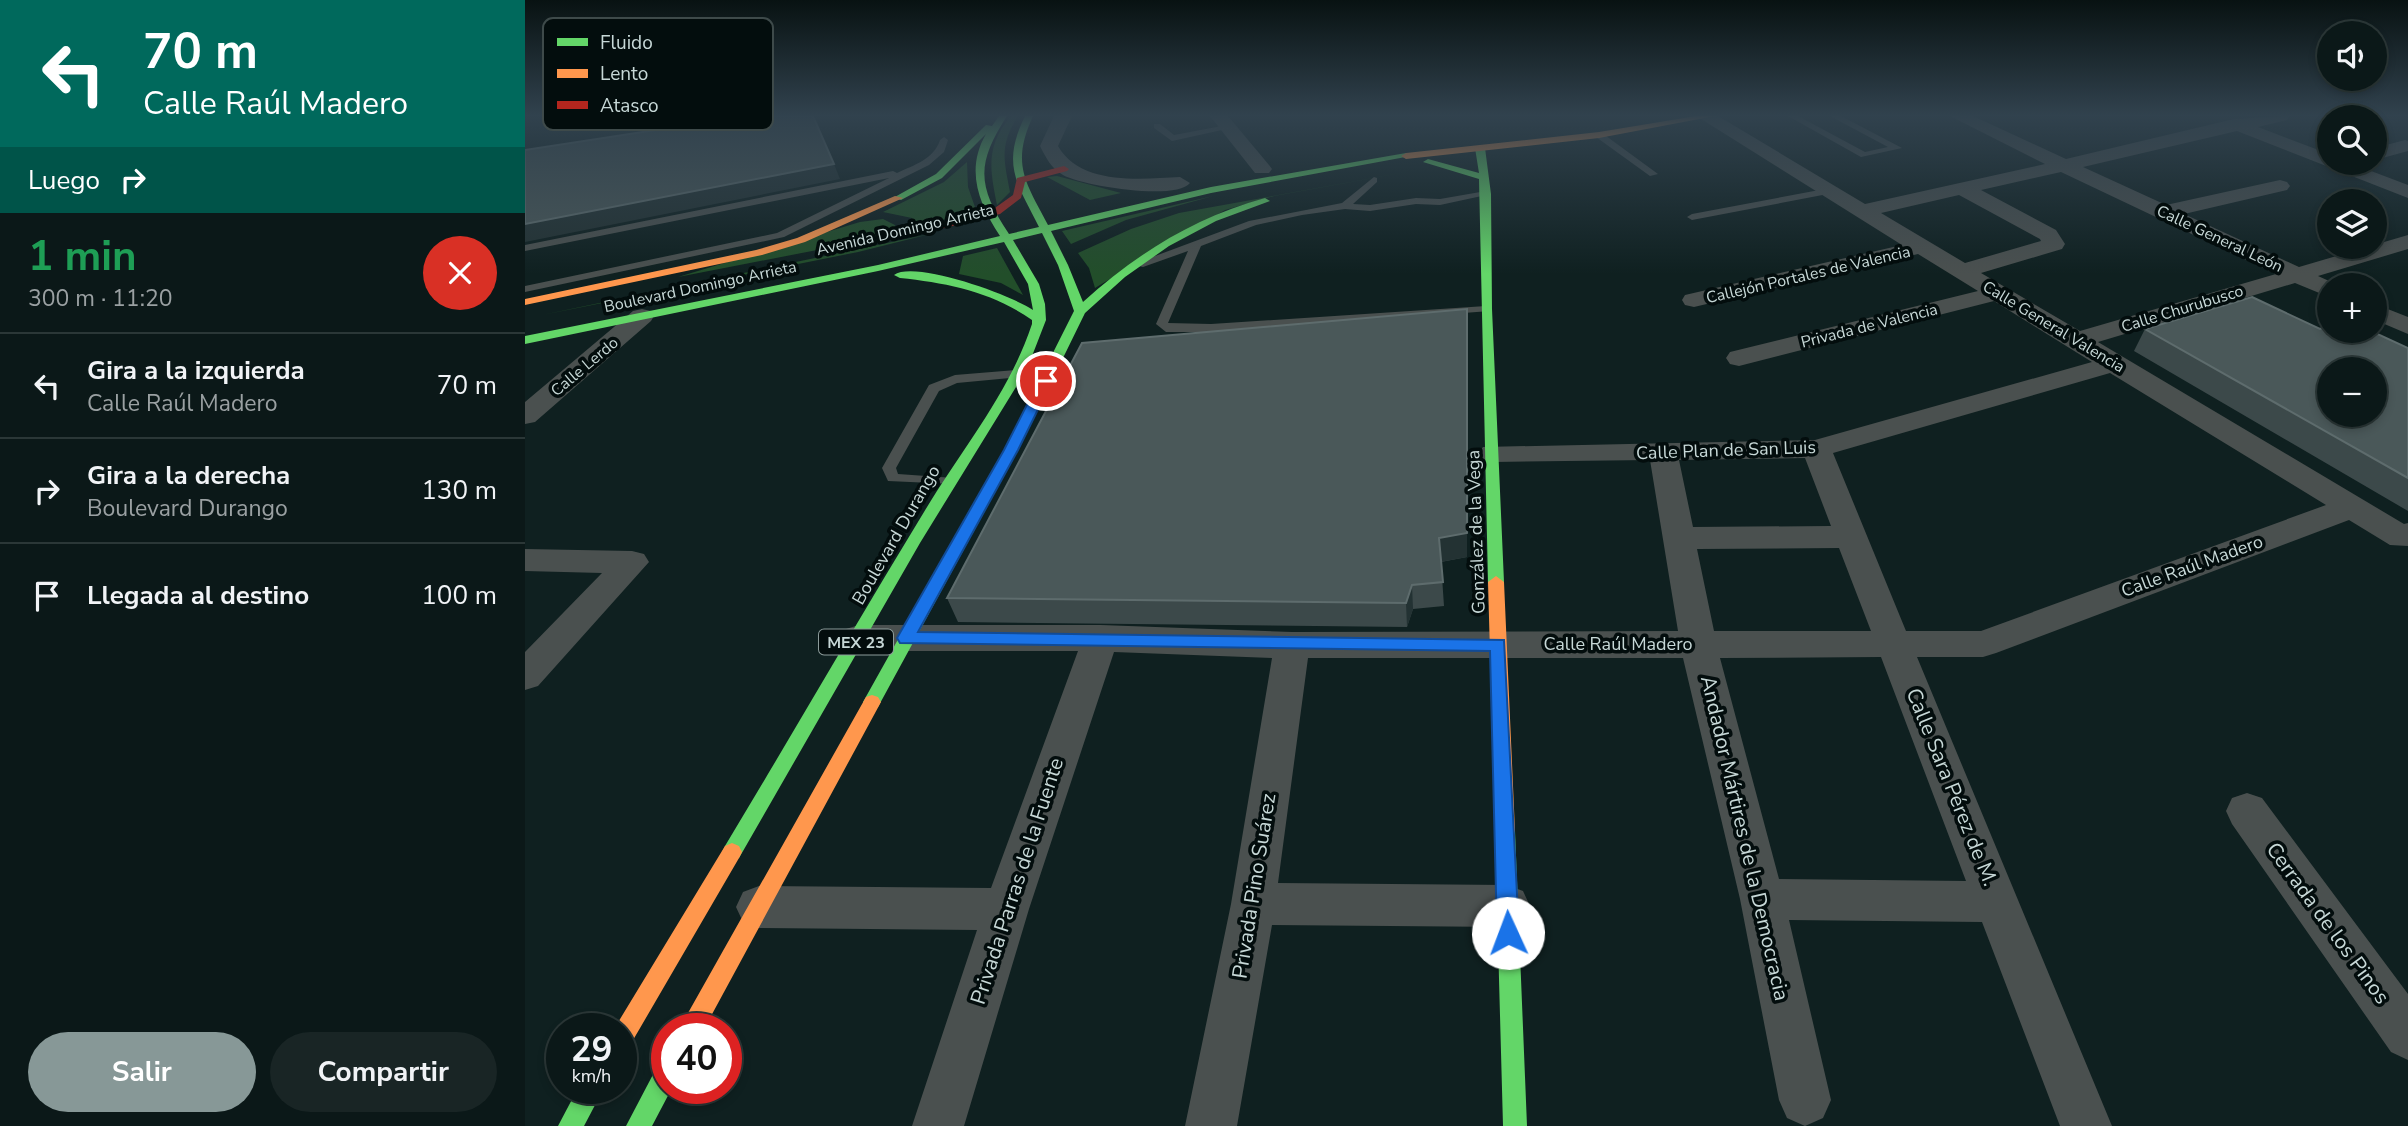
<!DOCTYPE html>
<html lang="es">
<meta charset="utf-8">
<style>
:root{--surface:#0b1818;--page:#192525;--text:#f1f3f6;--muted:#9aa0a2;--line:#2b3737;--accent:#879897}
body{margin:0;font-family:"Nunito Sans",sans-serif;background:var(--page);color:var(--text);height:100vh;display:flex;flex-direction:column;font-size:26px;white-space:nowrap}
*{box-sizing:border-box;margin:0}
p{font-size:23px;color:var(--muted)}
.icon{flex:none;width:38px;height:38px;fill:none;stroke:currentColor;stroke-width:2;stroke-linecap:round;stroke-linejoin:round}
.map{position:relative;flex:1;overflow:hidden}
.panel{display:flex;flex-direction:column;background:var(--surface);width:525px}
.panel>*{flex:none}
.top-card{background:#00695c;color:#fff;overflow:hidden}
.buttons{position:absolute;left:1792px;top:21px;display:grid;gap:14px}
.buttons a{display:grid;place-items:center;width:70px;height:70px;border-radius:50%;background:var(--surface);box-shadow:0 4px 10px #0003,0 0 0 2px var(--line);font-size:35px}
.speed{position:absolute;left:21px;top:1013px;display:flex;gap:14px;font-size:35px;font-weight:700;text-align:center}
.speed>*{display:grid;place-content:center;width:91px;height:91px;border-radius:50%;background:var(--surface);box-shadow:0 4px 10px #0003,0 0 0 2px var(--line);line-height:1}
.speed small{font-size:18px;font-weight:400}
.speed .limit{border:10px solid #d22;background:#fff;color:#111}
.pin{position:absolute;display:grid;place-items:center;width:60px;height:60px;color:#fff;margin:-30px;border:4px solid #fff;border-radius:50%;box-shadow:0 2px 7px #0007}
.me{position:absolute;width:77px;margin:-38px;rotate:358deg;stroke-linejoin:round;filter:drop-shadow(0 0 5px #0008)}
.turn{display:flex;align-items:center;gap:24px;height:147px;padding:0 28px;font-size:32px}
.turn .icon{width:91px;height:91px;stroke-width:2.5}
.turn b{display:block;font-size:49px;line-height:60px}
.then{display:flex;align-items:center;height:66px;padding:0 28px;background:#0003;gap:14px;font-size:26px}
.round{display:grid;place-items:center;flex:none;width:74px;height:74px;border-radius:37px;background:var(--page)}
.head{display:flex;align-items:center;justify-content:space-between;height:119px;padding:0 28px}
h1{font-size:42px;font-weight:700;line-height:52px;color:#1e9e55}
.button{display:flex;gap:14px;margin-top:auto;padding:14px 28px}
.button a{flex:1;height:80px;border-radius:42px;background:var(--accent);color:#fff;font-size:28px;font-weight:700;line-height:80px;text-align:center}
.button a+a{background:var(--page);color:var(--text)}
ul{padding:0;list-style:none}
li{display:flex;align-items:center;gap:21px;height:105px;padding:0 28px;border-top:2px solid var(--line)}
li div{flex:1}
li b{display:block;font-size:26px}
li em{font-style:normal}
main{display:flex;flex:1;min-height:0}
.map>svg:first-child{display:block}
.green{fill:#224e2a}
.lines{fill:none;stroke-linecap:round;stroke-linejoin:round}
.lane{fill:#4a504f;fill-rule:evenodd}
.street{fill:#4a504f;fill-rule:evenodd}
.fast{fill:#63d668;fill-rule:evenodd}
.slow{fill:#ff974d;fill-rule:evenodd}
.jam{fill:#b3261e;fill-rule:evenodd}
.wall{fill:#3c494a}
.shaded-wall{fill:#233233}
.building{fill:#4a5859;stroke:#5e6c6d;stroke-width:2;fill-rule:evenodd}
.route{fill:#1a73e8;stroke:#114b97;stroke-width:2}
.labels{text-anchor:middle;stroke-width:7;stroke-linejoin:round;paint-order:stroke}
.far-street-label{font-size:16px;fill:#c7d8d7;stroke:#030d0d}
.shield{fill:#030d0d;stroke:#8c9b9a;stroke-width:2}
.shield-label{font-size:16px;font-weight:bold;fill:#c7d8d7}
.street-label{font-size:18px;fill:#c7d8d7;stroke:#030d0d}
.near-street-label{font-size:21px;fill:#c7d8d7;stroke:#030d0d}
.key{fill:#030d0d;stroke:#3e4a4a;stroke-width:2}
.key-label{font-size:19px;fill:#c7d8d7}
</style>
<main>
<section class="panel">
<div class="top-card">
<div class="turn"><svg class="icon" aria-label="left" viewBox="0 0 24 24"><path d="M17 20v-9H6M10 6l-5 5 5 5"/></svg><div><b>70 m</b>Calle Raúl Madero</div></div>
<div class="then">Luego<svg class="icon" aria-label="right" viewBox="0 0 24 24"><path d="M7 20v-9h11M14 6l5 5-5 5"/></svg></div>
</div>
<div class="head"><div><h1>1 min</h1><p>300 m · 11:20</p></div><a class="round" style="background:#d93025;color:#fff"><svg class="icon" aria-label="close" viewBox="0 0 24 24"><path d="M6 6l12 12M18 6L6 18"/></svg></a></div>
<ul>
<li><svg class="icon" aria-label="left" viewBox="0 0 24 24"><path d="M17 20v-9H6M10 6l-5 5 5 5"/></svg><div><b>Gira a la izquierda</b><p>Calle Raúl Madero</p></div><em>70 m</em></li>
<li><svg class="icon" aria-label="right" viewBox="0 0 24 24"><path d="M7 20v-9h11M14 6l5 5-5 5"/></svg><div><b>Gira a la derecha</b><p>Boulevard Durango</p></div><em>130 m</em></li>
<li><svg class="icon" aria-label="arrive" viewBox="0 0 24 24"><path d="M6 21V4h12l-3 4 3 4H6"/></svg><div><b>Llegada al destino</b></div><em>100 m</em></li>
</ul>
<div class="button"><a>Salir</a><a>Compartir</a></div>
</section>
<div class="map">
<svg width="1883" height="1126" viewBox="0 0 1883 1126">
<rect width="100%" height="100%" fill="#0f2020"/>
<path class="green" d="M486,116H493C474,146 479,160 485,192L472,205C465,170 460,146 486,116Z
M442,162L443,187L451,210L385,230L387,218L358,212L419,182Z
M909,167L749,196L700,210L570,288L564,268L553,253L606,229L654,213Z
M532,176L596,193L565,200L522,177Z
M688,196L601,220L546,244L537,231Z
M358,219L370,225L369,230L354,238L153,277L335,222Z
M405,234L333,252L17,315Z
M472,248L498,295L476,283L434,274L438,256Z"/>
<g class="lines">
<path class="lane" d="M1263,116H1273L1340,152L1363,147L1305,116H1316L1377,148L1336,157Z
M629,124H635L649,135L702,125L706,128L647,141L629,128Z
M1071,133H1077L1133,174L1125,176L1071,137Z
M419,137L423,140L419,152L404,165L259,237L0,292V286L252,233L364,178L0,251V245L368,171L372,173C389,165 409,159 415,140Z
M849,177L852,178V182L828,204L845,205L891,198L915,199L961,191L966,194L915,205L891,204L845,211L820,209L777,215L731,225L676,246L643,323L686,324L961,306L965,307V311L686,332H641L631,324L663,251L618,267L614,266V262L724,221L817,203Z
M1305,188L1310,191L1308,193L1167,220L1162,217L1167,214Z
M491,370L495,371V377L432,383L414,391L371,468L373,474L429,478L431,481L429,484L363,481L357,468L404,385L430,375Z"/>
<path class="street" d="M529,116H547L533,146C556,186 616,179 655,177L665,183C651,201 558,186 538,175C526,168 521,158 515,146Z
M685,116H703L744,165L747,169L744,173H730Z
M1193,116L1340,204L1520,164L1425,116H1448L1541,159L1709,119L1765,116L1762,120L1733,127L1804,154V163H1825L1883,185V198L1712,131L1558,167L1641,205L1755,180L1762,182L1765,186L1762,190L1659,214L1774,267L1883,235V249L1793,276L1813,285H1804V297L1770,283L1573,342L1879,524L1883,523V546L1865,545L1824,520L1471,653L1458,657H1392L1587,1126H1535L1457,922L1264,920L1306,1100L1298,1118L1280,1126L1262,1118L1254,1100L1215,899L1158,658H783L753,883L982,885L998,891L1005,906L998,921L982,927L747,925L712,1126H660L706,904L747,658L589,652L504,909L439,1126H387L452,930L234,928L218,922L211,907L218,892L234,886L466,888L553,651H334L321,647L316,638L321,629L334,625H576L767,632L1153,631L1125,460L968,462L958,459L953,453L958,447L1290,440L1567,362L1469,301L1214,366L1205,364L1201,358L1205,352L1453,291L1393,254L1169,307L1160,305L1157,300L1160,295L1377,245L1173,117ZM1536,172L1751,274L1555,331L1456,273L1537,249L1540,244L1531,230L1456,190ZM1434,195L1515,239L1516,241L1440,263L1356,213ZM1585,373L1801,505L1456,631H1381L1308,453ZM1280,458L1306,526L1168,527L1154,460ZM1314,548L1346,631H1189L1172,549ZM1356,657L1441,881L1254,879L1195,658Z
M1880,140L1883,141V151L1850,160V148Z
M1850,304L1883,317V334L1850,320Z
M117,309L126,311L129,316L126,321L10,422L0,424V402L108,311Z
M0,549L107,551L119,554L124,562L13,686L0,690V652L77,573L0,571Z
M1722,793L1737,798L1883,994V1060L1866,1052L1707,824L1701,811L1707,798Z"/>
<path class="fast" d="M474,116H482C451,164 452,186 484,234L514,227C492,183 476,165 500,116H508C486,164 500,181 523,225L686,187L881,153L886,156L686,193L526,231L543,265L558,302C611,254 670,217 740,198L745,201L691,221L644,246L600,277L560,313L493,450L353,707L347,709L341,707L338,702L479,450L549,311L533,265L517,233L488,240L514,284L520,304L521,320L502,369L395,543L214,858L207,861L200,858L197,852L200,846C267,735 331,623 399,512C436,450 484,394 507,324V320C467,292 423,283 375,278L369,275C390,260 486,295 508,310L503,284L479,242L353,271L0,344V336L353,265L475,236C454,204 440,170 461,134L417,178L376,200L368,198L411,174L461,125L467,126Z
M955,145L960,148L966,194L967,309L979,582L971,588L963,582L954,179L898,162L903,159L954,173L950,148Z
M980,822L987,825L990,831L1002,1126H978L970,831L973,825Z
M142,1062V1088H147L127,1126H101L133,1065Z
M53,1088H79L59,1126H33Z"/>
<path class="slow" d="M1171,116H1190L1074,138L881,159L876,156L881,153L1074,132Z
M370,196L378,198L280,242L237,255L0,305V299L231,250L272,238Z
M971,576L979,582L990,831L987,837L980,840L973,837L970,831L963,582Z
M347,695L353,697L356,702L179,1029H154L341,697Z
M207,843L214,846L217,852L214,858L104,1047L96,1051V1029H89L200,846Z"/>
<path class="jam" d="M539,166L544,169L542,171L500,182L496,198L475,214L379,238L374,235L467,210L488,195L492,178Z"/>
</g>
<path class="wall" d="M942,309V557L916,562L919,606L888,609L882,627L433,622L422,598Z
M1620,329H1795L1883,348V511L1609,351Z"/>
<path class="shaded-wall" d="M309,164L315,179L0,242V224Z
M942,533V557L915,562L914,538Z
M887,585L888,609L882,627L881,603Z"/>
<path class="building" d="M222,116H288L309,164L0,224V150Z
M1727,297L1795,329L1804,326V331H1846L1883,348V478L1620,329ZM1804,369H1850V415H1804Z
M942,309V533L914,538L918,582L887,585L881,603L422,598L557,343Z"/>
<linearGradient id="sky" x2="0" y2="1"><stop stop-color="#081212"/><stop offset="0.42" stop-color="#31424e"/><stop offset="1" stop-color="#31424e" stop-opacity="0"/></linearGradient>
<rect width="1883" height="274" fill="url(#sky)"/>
<path class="route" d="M521,377L527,381L493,450L393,632L979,640L994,933L991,941L983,944L975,941L972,933L965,651L375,643L372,638L479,450L514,381Z"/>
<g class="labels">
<g class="far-street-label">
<text transform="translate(380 229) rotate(-13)" y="6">Avenida Domingo Arrieta</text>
<text transform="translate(1695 238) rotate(25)" y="6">Calle General León</text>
<text transform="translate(1283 274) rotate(-13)" y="6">Callejón Portales de Valencia</text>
<text transform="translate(175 286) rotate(-12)" y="6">Boulevard Domingo Arrieta</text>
<text transform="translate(1657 308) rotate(-17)" y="6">Calle Churubusco</text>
<text transform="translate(1344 325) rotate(-14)" y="6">Privada de Valencia</text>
<text transform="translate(1529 326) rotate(31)" y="6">Calle General Valencia</text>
<text transform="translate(59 366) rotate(-40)" y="6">Calle Lerdo</text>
</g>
<rect class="shield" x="294" y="629.5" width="74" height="25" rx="5"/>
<g class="shield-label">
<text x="331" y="648">MEX 23</text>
</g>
<g class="street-label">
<text transform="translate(1201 450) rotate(-2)" y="6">Calle Plan de San Luis</text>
<text transform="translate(951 532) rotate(-92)" y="6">González de la Vega</text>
<text transform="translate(371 535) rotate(-60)" y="6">Boulevard Durango</text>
<text transform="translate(1667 566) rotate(-20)" y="6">Calle Raúl Madero</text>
<text x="1093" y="650">Calle Raúl Madero</text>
</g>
<g class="near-street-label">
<text transform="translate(1427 787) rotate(68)" y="7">Calle Sara Pérez de M.</text>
<text transform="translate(1220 838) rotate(77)" y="7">Andador Mártires de la Democracia</text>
<text transform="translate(492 881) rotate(-72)" y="7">Privada Parras de la Fuente</text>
<text transform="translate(729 886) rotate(-81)" y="7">Privada Pino Suárez</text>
<text transform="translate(1803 923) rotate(54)" y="7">Cerrada de los Pinos</text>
</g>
</g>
<rect x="18" y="18" width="230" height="112" rx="10" class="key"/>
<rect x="32" y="38" width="31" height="8" fill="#63d668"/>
<rect x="32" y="69" width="31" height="9" fill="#ff974d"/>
<rect x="32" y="101" width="31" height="8" fill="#b3261e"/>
<g class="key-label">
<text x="75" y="49">Fluido</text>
<text x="75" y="80">Lento</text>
<text x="75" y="112">Atasco</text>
</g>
</svg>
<div class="buttons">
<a><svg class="icon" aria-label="sound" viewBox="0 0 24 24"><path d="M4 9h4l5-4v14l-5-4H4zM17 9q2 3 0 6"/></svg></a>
<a><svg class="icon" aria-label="search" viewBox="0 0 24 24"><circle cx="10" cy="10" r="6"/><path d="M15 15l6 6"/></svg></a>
<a><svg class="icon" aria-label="layers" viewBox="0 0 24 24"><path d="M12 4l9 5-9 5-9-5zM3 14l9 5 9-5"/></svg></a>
<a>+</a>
<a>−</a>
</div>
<div class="speed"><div>29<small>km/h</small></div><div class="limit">40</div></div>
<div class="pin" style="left:521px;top:381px;background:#d93025"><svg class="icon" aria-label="arrive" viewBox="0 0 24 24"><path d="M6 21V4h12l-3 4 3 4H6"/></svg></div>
<svg class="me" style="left:983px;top:933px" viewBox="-20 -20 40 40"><circle r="19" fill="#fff"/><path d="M0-13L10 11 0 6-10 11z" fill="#1a73e8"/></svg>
</div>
</main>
